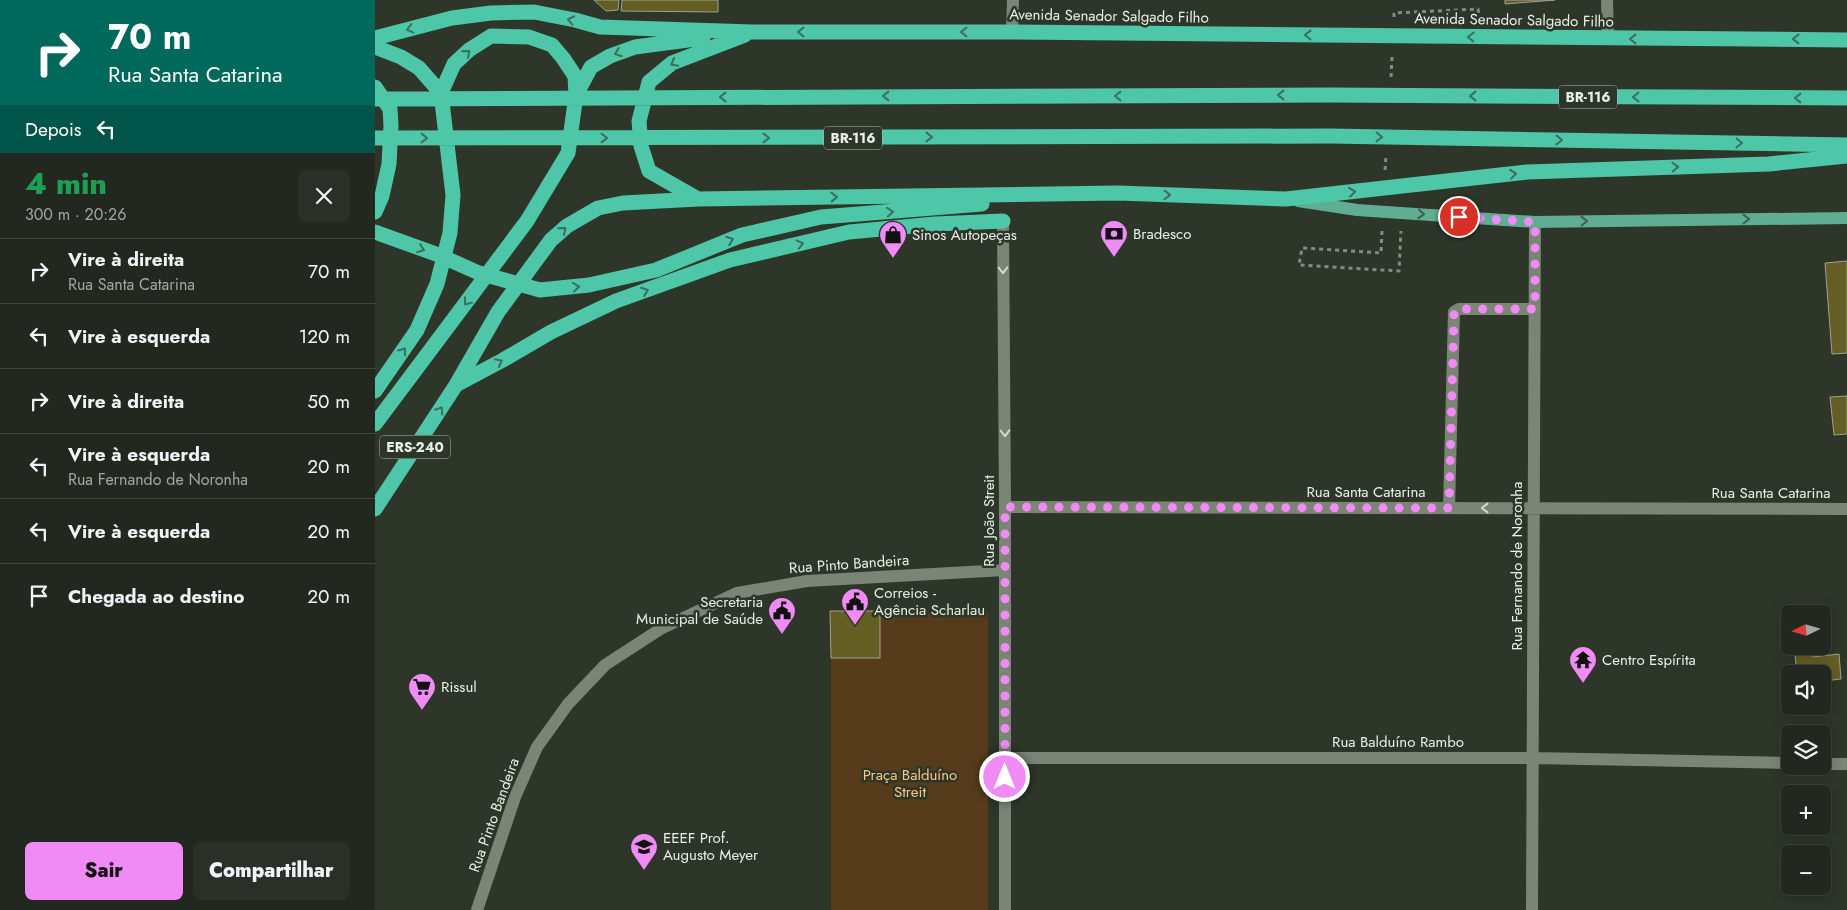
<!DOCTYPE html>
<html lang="pt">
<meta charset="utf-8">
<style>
:root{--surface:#22281f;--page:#2a3028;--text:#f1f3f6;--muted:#a2a6a4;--line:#3f443d;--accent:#f08bf6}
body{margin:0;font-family:Jost,sans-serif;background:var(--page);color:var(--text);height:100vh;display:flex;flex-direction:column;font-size:19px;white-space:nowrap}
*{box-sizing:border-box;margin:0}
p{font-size:16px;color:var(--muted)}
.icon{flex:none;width:28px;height:28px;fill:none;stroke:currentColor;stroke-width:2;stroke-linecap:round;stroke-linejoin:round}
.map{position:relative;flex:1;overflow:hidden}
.panel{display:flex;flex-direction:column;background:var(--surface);width:375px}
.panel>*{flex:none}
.top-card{background:#00695c;color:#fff;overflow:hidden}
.needle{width:32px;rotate:265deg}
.fabs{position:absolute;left:1406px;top:605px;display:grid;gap:10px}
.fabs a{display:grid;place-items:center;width:50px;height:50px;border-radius:8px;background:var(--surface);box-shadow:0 2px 12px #0003,0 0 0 1px var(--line);font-size:25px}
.pin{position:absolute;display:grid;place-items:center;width:42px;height:42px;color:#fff;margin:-21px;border:2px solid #fff;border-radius:50%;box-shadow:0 1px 5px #0007}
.me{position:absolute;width:55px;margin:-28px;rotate:0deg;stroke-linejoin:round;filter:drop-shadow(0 0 4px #0008)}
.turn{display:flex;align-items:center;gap:18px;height:105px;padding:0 25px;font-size:22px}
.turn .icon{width:65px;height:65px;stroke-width:2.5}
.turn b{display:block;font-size:35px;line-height:42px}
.then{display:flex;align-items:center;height:48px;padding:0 25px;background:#0003;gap:10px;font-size:19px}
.round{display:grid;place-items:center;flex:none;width:52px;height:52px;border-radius:8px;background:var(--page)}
.overview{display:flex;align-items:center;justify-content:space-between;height:85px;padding:0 25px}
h1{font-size:30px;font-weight:800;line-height:38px;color:#1e9e55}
.button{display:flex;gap:10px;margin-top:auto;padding:10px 25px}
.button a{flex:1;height:58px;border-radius:8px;background:var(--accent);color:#111;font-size:20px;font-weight:800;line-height:58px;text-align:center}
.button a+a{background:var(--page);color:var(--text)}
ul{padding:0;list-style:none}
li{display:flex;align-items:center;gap:15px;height:65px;padding:0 25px;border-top:1px solid var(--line)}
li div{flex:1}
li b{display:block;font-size:19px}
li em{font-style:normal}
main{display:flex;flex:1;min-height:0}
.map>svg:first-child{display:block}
.green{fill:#573c1c}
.building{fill:#645e25;stroke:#a3a18f}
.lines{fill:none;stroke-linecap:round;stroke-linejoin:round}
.path{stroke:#848c81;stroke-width:3;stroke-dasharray:4 4;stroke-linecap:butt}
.minor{stroke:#7a8576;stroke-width:12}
.major{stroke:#5fad93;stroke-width:12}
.highway{stroke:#4dc7a7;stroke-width:15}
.oneway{stroke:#3a705b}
.oneway2{stroke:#3e604e}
.oneway3{stroke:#d3dad0}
.route{stroke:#f08bf6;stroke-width:9;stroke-dasharray:0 16.2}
.labels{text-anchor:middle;stroke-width:5;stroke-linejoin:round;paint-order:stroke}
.shield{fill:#2d3629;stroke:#b1b8ae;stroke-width:1}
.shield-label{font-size:14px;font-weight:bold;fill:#e9efe7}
.street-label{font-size:15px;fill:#e9efe7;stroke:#2d3629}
.poi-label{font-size:15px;fill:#e9efe7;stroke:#2d3629;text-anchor:start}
.park-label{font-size:15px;fill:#ffc481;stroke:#2d3629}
</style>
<main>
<section class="panel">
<div class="top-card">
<div class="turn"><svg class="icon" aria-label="right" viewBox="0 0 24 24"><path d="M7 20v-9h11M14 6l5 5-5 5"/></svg><div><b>70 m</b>Rua Santa Catarina</div></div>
<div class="then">Depois<svg class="icon" aria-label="left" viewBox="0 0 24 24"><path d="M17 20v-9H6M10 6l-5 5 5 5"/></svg></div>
</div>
<div class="overview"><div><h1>4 min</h1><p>300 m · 20:26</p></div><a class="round"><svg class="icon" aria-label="close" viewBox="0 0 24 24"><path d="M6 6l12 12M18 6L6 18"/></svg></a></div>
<ul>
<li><svg class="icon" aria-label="right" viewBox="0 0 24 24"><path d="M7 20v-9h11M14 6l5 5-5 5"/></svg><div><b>Vire à direita</b><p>Rua Santa Catarina</p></div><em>70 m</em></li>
<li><svg class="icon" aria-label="left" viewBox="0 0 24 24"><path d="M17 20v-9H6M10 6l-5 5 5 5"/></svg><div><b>Vire à esquerda</b></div><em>120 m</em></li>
<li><svg class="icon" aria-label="right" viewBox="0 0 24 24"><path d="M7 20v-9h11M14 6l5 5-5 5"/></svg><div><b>Vire à direita</b></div><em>50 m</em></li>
<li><svg class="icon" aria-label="left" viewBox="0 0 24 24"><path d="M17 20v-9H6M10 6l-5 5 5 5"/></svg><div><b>Vire à esquerda</b><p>Rua Fernando de Noronha</p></div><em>20 m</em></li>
<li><svg class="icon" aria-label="left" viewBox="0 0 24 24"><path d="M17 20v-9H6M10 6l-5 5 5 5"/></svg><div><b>Vire à esquerda</b></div><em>20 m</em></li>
<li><svg class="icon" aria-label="arrive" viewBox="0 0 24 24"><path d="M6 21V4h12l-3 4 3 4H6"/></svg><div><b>Chegada ao destino</b></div><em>20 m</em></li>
</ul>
<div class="button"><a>Sair</a><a>Compartilhar</a></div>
</section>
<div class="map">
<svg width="1472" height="910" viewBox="0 0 1472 910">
<rect width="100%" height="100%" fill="#2d3629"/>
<path class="green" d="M505,611H613V910H456V658H505Z"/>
<path class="building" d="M219,0H244L243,10L231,11Z
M247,0H343V12L246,11Z
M1130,0H1180L1130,4Z
M1472,261V353L1457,354L1450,263Z
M1472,396V434L1459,435L1455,397Z
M455,611H505V658H456Z
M1419,646H1436L1438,657L1464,654L1466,679L1448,681V674H1422Z"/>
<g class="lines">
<path class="path" d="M1019,17V13L1103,9L1104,17
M1016,77L1017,56
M1010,170L1011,156
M1007,231L1006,253L927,248L924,265L1024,271L1026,231"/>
<path class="minor" d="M1232,0L1233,38
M637,32L638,0
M628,221L630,507V910
M630,507L1472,509
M1074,508L1079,312L1084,309H1160
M631,758H1158L1415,763
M1448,764H1472
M102,910L140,797L162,747L193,704L230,665L287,628L362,593L432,581L630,570
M1157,910L1160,222"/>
<path class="major" d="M923,201L982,210L1160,222L1472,218"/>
<path class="highway" d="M0,38L77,18L116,13L159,12L200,20L225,27L377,32H637L1472,40
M0,47L26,57L44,68L66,93
M0,87L15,109L16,126L14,164L7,196L0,212
M201,95L216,67L235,56L260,47L328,38
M0,99L955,95L1472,98
M0,138L955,136L1472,145
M323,199L274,171L266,146L264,121L274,82L297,63L370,35
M0,232L61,254L104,273L165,290L214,285L281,270L367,235L446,217L607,204
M81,385L128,360L176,332L241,301L355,260L474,232L560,224L628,221
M0,391L42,330L62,284L75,233L78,195L66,93L79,64L94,50L116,36L154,37L177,45L188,58L200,76L201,95L193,153L152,221L0,424
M0,509L81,385L123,312L176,240L192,226L223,208L248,203L323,199L743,193L911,199L1152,172L1394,164L1472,156"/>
</g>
<defs><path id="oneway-chevron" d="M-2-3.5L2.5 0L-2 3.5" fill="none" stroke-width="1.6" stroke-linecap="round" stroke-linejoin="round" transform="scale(1.25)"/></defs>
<g class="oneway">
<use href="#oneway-chevron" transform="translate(196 20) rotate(-168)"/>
<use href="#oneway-chevron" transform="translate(35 29) rotate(166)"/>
<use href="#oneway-chevron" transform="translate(426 32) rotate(180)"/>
<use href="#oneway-chevron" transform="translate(589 32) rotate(180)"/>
<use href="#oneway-chevron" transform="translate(933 35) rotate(-179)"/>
<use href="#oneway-chevron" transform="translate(1096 37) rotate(-179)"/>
<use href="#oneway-chevron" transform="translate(1258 39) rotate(-180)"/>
<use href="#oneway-chevron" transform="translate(1421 39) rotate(-180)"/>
<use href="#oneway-chevron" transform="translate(92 53) rotate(-41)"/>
<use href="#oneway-chevron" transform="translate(243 53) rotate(159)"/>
<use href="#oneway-chevron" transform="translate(299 63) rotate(152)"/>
<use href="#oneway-chevron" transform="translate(906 95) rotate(180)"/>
<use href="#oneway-chevron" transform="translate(511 96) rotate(180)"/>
<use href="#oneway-chevron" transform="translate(743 96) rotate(180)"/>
<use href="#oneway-chevron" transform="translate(1098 96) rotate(-180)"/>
<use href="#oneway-chevron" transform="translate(348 97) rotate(180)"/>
<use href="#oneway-chevron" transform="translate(1261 97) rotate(-180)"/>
<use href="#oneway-chevron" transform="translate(1423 98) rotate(-180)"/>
<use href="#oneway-chevron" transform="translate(554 137)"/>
<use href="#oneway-chevron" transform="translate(1004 137) rotate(1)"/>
<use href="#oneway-chevron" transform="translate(49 138)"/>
<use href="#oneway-chevron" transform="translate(229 138)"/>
<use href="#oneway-chevron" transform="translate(391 138)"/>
<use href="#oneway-chevron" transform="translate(1184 140) rotate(1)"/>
<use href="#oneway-chevron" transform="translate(1364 143) rotate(1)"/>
<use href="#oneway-chevron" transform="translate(1300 167) rotate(-2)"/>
<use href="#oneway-chevron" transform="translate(1138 174) rotate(-6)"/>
<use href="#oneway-chevron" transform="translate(977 192) rotate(-6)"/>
<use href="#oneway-chevron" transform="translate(792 195) rotate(2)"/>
<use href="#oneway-chevron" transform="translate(459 197) rotate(-1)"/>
<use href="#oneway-chevron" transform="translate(515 212) rotate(-5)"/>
<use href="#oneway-chevron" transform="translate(188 230) rotate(-40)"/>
<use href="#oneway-chevron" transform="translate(355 240) rotate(-21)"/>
<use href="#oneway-chevron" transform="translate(425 244) rotate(-13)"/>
<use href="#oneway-chevron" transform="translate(46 249) rotate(20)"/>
<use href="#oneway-chevron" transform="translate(201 287) rotate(-6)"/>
<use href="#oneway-chevron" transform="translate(270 291) rotate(-20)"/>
<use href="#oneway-chevron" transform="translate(92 302) rotate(127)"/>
<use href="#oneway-chevron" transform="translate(28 351) rotate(-55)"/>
<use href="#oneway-chevron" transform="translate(124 362) rotate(-28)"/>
<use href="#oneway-chevron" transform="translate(65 410) rotate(-57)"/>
</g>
<g class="oneway2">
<use href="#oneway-chevron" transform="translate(1046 214) rotate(4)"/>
<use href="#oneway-chevron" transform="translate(1371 219) rotate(-1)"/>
<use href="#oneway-chevron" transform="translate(1209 221) rotate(-1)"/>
</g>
<g class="oneway3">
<use href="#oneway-chevron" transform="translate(628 270) rotate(89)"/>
<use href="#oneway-chevron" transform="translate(630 433) rotate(89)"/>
<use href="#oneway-chevron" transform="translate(1110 508) rotate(-180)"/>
</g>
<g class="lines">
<path class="route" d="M630,777V507L1074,508L1079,312L1084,309H1160V222L1084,217"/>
</g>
<defs>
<symbol id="bank-pin" viewBox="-11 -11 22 30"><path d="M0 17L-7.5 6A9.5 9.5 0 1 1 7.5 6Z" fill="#f08bf6" stroke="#2d3629"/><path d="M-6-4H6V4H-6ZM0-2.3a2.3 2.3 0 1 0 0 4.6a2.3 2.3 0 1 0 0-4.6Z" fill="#111"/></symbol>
<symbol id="shop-pin" viewBox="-11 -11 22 30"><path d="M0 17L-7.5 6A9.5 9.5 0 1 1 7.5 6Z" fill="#f08bf6" stroke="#2d3629"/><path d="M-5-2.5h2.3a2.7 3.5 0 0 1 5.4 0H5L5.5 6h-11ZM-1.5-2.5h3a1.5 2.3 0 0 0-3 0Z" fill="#111"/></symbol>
<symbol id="civic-pin" viewBox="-11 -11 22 30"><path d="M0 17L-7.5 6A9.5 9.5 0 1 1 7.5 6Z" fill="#f08bf6" stroke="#2d3629"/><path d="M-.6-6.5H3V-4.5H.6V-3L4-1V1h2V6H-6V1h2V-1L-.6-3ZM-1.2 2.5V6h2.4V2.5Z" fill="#111"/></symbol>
<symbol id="temple-pin" viewBox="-11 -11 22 30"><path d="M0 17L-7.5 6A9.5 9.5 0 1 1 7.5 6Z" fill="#f08bf6" stroke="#2d3629"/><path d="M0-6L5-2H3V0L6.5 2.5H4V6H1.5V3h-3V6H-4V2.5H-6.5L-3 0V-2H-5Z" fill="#111"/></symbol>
<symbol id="supermarket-pin" viewBox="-11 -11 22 30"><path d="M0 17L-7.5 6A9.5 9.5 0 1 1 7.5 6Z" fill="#f08bf6" stroke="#2d3629"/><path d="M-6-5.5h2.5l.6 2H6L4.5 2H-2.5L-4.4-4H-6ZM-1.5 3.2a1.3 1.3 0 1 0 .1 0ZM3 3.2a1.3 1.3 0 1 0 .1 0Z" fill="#111"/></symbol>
<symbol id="school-pin" viewBox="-11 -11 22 30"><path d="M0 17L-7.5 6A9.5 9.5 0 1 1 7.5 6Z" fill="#f08bf6" stroke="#2d3629"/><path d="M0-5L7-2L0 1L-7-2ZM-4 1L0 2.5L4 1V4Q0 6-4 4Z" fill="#111"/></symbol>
</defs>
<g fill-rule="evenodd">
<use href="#bank-pin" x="723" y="218" width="32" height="43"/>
<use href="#shop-pin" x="502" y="219" width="32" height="43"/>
<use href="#civic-pin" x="464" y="586" width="32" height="43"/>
<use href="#civic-pin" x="391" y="595" width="32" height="43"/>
<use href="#temple-pin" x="1192" y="644" width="32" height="43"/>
<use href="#supermarket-pin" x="31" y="671" width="32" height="43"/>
<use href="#school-pin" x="253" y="831" width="32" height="43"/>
</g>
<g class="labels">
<g class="shield">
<rect x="1184" y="85.5" width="58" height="23" rx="4"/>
<rect x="449" y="126.5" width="58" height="23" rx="4"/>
<rect x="5" y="435.5" width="70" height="23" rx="4"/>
</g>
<g class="shield-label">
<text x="1213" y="102">BR-116</text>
<text x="478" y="143">BR-116</text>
<text x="40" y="452">ERS-240</text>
</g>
<g class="street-label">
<text transform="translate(734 16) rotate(1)" y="5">Avenida Senador Salgado Filho</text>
<text transform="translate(1139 20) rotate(1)" y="5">Avenida Senador Salgado Filho</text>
<text x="991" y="497">Rua Santa Catarina</text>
<text x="1396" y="498">Rua Santa Catarina</text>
<text transform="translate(614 521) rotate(-90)" y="5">Rua João Streit</text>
<text transform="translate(474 564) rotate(-4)" y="5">Rua Pinto Bandeira</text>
<text transform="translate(1142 566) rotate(-90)" y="5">Rua Fernando de Noronha</text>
<text x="1023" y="747">Rua Balduíno Rambo</text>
<text transform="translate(119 815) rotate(-70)" y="5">Rua Pinto Bandeira</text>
</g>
<g class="poi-label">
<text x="758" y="239">Bradesco</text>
<text x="537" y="240">Sinos Autopeças</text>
<text x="499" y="598">Correios -<tspan x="499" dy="17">Agência Scharlau</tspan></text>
<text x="388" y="607" text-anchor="end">Secretaria<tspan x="388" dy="17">Municipal de Saúde</tspan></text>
<text x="1227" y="665">Centro Espírita</text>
<text x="66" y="692">Rissul</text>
<text x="288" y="843">EEEF Prof.<tspan x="288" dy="17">Augusto Meyer</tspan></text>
</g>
<g class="park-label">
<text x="535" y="780">Praça Balduíno<tspan x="535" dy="17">Streit</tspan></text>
</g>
</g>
</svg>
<div class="fabs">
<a><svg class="needle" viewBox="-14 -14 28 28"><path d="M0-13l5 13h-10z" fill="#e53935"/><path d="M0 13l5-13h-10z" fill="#a2a6a4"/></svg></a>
<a><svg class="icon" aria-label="sound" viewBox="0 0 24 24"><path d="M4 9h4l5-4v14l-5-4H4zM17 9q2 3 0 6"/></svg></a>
<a><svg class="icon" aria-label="layers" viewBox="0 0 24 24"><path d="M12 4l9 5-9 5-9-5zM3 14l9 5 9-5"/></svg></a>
<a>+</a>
<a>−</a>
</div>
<div class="pin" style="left:1084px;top:217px;background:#d93025"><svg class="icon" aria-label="arrive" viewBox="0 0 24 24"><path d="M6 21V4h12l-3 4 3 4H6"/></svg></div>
<svg class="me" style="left:630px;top:777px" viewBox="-20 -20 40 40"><circle r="17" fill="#f08bf6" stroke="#fff" stroke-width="3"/><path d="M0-11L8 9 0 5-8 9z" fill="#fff"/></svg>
</div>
</main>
